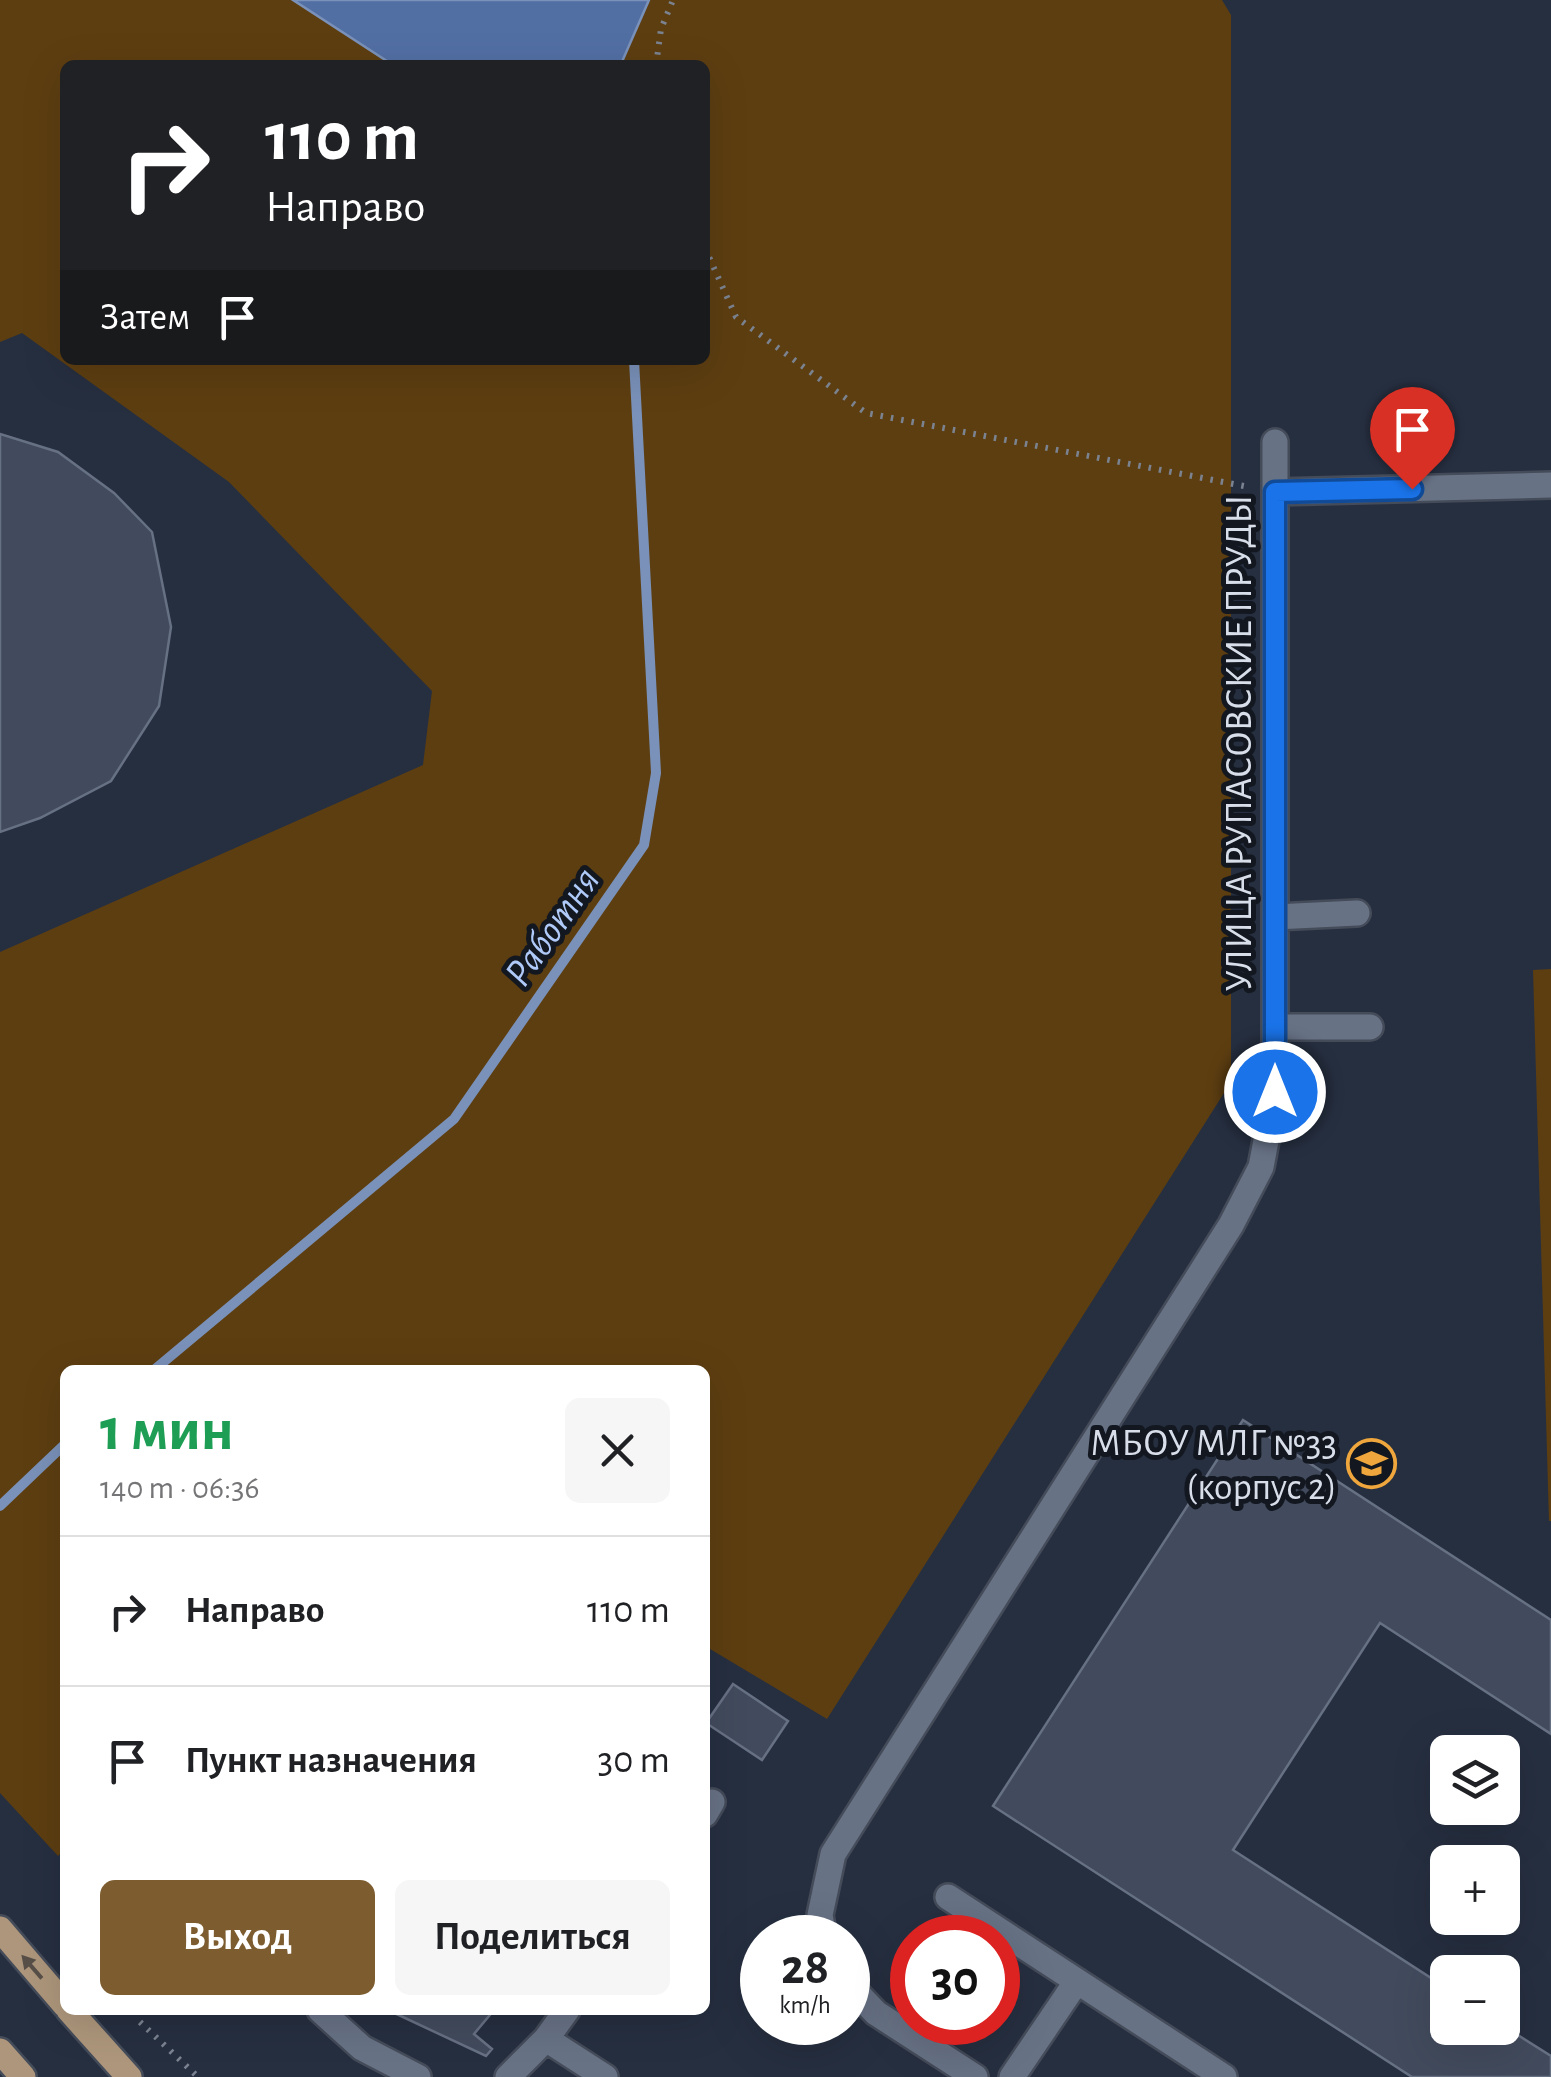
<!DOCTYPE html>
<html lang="ru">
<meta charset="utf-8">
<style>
:root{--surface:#fff;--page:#f6f6f6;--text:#202124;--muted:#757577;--line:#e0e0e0;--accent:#7d5d2f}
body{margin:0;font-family:"Alegreya Sans",sans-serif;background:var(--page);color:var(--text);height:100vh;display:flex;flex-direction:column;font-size:38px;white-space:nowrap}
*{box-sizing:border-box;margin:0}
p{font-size:32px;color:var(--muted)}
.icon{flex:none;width:55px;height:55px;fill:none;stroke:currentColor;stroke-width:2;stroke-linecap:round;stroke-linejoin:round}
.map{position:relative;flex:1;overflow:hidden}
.panel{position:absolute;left:60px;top:1365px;width:650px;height:650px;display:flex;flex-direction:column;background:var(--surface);border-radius:15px;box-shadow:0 10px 40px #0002}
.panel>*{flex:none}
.hud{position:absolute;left:60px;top:60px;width:650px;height:305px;border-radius:15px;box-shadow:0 10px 40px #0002;background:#202124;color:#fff;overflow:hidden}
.controls{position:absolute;left:1430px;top:1735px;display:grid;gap:20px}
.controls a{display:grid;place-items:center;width:90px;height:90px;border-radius:15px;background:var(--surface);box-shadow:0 10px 40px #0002;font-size:50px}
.speed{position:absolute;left:740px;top:1915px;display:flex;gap:20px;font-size:50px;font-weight:700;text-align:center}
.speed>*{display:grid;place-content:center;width:130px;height:130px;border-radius:50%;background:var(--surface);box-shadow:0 10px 40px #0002;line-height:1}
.speed small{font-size:25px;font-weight:400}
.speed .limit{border:15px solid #d22;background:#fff;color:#111}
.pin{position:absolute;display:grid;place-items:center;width:85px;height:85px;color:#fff;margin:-102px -42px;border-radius:50% 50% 50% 0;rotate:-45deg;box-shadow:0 0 10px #0007}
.pin .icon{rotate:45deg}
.me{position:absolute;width:110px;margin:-55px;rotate:0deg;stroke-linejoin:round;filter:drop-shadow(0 0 8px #0008)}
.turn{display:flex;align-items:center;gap:35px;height:210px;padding:0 40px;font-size:45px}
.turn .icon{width:130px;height:130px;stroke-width:2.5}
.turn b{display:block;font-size:70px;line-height:85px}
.then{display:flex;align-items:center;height:95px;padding:0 40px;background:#0003;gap:20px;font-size:38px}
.round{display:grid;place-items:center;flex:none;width:105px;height:105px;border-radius:15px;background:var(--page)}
.headline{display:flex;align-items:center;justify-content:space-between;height:170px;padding:0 40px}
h1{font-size:60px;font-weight:600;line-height:75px;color:#1e9e55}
.primary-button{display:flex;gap:20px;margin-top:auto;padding:20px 40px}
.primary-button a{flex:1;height:115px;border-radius:15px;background:var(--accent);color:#fff;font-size:40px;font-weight:600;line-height:115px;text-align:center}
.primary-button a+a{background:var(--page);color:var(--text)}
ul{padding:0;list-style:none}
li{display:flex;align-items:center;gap:30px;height:150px;padding:0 40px;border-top:2px solid var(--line)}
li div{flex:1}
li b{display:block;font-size:38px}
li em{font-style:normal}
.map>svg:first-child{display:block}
.green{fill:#5d3e11}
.water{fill:#526fa4;stroke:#7a91b9;stroke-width:2.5}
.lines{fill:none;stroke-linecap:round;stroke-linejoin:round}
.stream{stroke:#7a91b9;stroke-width:10}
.building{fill:#424b5d;stroke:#677184;stroke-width:2.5}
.minor-casing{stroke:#444b59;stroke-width:30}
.major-casing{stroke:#444b59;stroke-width:30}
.path{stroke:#7b8391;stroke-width:6;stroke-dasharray:2.5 8;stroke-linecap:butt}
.minor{stroke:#677285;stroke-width:25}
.major{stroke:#ad967b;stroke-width:25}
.oneway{fill:#585048}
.route-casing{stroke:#114b97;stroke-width:25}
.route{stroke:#1a73e8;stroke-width:18}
.labels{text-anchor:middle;stroke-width:10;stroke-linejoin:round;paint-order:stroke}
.street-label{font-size:38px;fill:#d9dfea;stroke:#13171f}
.poi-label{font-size:38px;fill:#d9dfea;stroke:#13171f;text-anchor:end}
.water-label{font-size:40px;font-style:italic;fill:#afc9f8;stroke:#13171f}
</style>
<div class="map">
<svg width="1551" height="2077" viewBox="0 0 1551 2077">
<rect width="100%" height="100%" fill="#262f40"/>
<path class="green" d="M0,0H293L393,65H65V360H705V65H579L621,64L649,0H1222L1231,15V1082L827,1719L705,1646V1370H65V1849L58,1856L0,1793V952L423,765L432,691L229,482L22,333L0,342Z
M1551,969V1521H1549L1533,970Z"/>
<path class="water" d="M293,0H649L621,64L393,65Z"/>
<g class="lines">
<path class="stream" d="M154,1370L454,1119L644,845L656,773L634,360
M0,1506L65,1444"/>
</g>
<path class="building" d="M0,434L58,452L114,493L152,532L171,627L159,706L111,781L40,818L0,832Z
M1243,1420L1551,1620V1734L1380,1623L1233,1850L1448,1989V2028H1502V2025L1551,2056V2077H1412L993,1806Z
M733,1684L788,1721L762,1760L706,1723Z
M388,2010H494L474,2034L492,2049L486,2056Z"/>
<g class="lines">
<defs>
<path id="minor" d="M1275,492L1551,485
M1275,917L1357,913
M1275,1027H1370
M705,1814L712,1802
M948,1897L1224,2077
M824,1938L820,1915L833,1854L1231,1225L1261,1167L1275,1093V442
M848,1984L876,2013L975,2077
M320,2010L362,2048L418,2077
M546,2039L567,2010
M508,2077L546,2039L605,2077
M1012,2077L1077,1981"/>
<path id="major" d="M0,1929L65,2005
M69,2010L129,2077
M0,2051L23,2077"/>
</defs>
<use href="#minor" class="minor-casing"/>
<use href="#major" class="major-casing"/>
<path class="path" d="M656,65L661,29L673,0
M705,248L736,317L866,413L1249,487
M140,2022L198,2077"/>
<use href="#minor" class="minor"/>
<use href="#major" class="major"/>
</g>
<defs><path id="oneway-solid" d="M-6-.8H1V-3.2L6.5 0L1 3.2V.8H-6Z" transform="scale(2.5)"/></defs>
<use class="oneway" href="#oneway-solid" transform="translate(32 1967) rotate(-131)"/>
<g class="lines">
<defs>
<path id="route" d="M1275,1092V492L1412,489"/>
</defs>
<use href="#route" class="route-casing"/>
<use href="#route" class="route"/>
</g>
<defs>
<symbol id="school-ring" viewBox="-11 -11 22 22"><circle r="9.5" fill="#13171f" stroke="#efa73d" stroke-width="1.5"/><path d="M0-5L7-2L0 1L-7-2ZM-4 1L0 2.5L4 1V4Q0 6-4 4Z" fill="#efa73d"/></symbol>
</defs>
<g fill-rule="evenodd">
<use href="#school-ring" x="1344" y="1436" width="55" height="55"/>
</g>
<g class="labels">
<g class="street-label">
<text transform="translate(1238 743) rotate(-90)" y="13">УЛИЦА РУПАСОВСКИЕ ПРУДЫ</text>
</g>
<g class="poi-label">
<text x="1337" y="1455">МБОУ МЛГ №33<tspan x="1337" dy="44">(корпус 2)</tspan></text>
</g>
<g class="water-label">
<text transform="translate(551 926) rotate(-55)" y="14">Работня</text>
</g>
</g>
</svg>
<div class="controls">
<a><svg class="icon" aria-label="layers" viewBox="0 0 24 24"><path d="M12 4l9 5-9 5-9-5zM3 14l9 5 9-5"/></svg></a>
<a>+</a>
<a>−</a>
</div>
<div class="speed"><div>28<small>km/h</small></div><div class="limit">30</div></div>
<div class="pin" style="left:1412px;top:489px;background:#d93025"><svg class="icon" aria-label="arrive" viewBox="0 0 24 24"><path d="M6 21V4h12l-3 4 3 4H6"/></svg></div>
<svg class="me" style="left:1275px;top:1092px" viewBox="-20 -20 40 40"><circle r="17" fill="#1a73e8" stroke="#fff" stroke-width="3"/><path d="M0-11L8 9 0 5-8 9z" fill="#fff"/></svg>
<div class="hud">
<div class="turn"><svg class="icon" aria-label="right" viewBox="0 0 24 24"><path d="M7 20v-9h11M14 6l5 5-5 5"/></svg><div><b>110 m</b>Направо</div></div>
<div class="then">Затем<svg class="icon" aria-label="arrive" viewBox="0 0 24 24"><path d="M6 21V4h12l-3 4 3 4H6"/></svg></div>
</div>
<section class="panel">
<div class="headline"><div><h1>1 мин</h1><p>140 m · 06:36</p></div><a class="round"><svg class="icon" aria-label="close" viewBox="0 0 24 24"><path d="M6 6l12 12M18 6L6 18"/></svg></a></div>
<ul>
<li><svg class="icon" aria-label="right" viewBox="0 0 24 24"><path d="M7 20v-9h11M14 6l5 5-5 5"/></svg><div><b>Направо</b></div><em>110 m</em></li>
<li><svg class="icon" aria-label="arrive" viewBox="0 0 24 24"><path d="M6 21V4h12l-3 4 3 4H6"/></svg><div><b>Пункт назначения</b></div><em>30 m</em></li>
</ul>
<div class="primary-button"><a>Выход</a><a>Поделиться</a></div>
</section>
</div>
